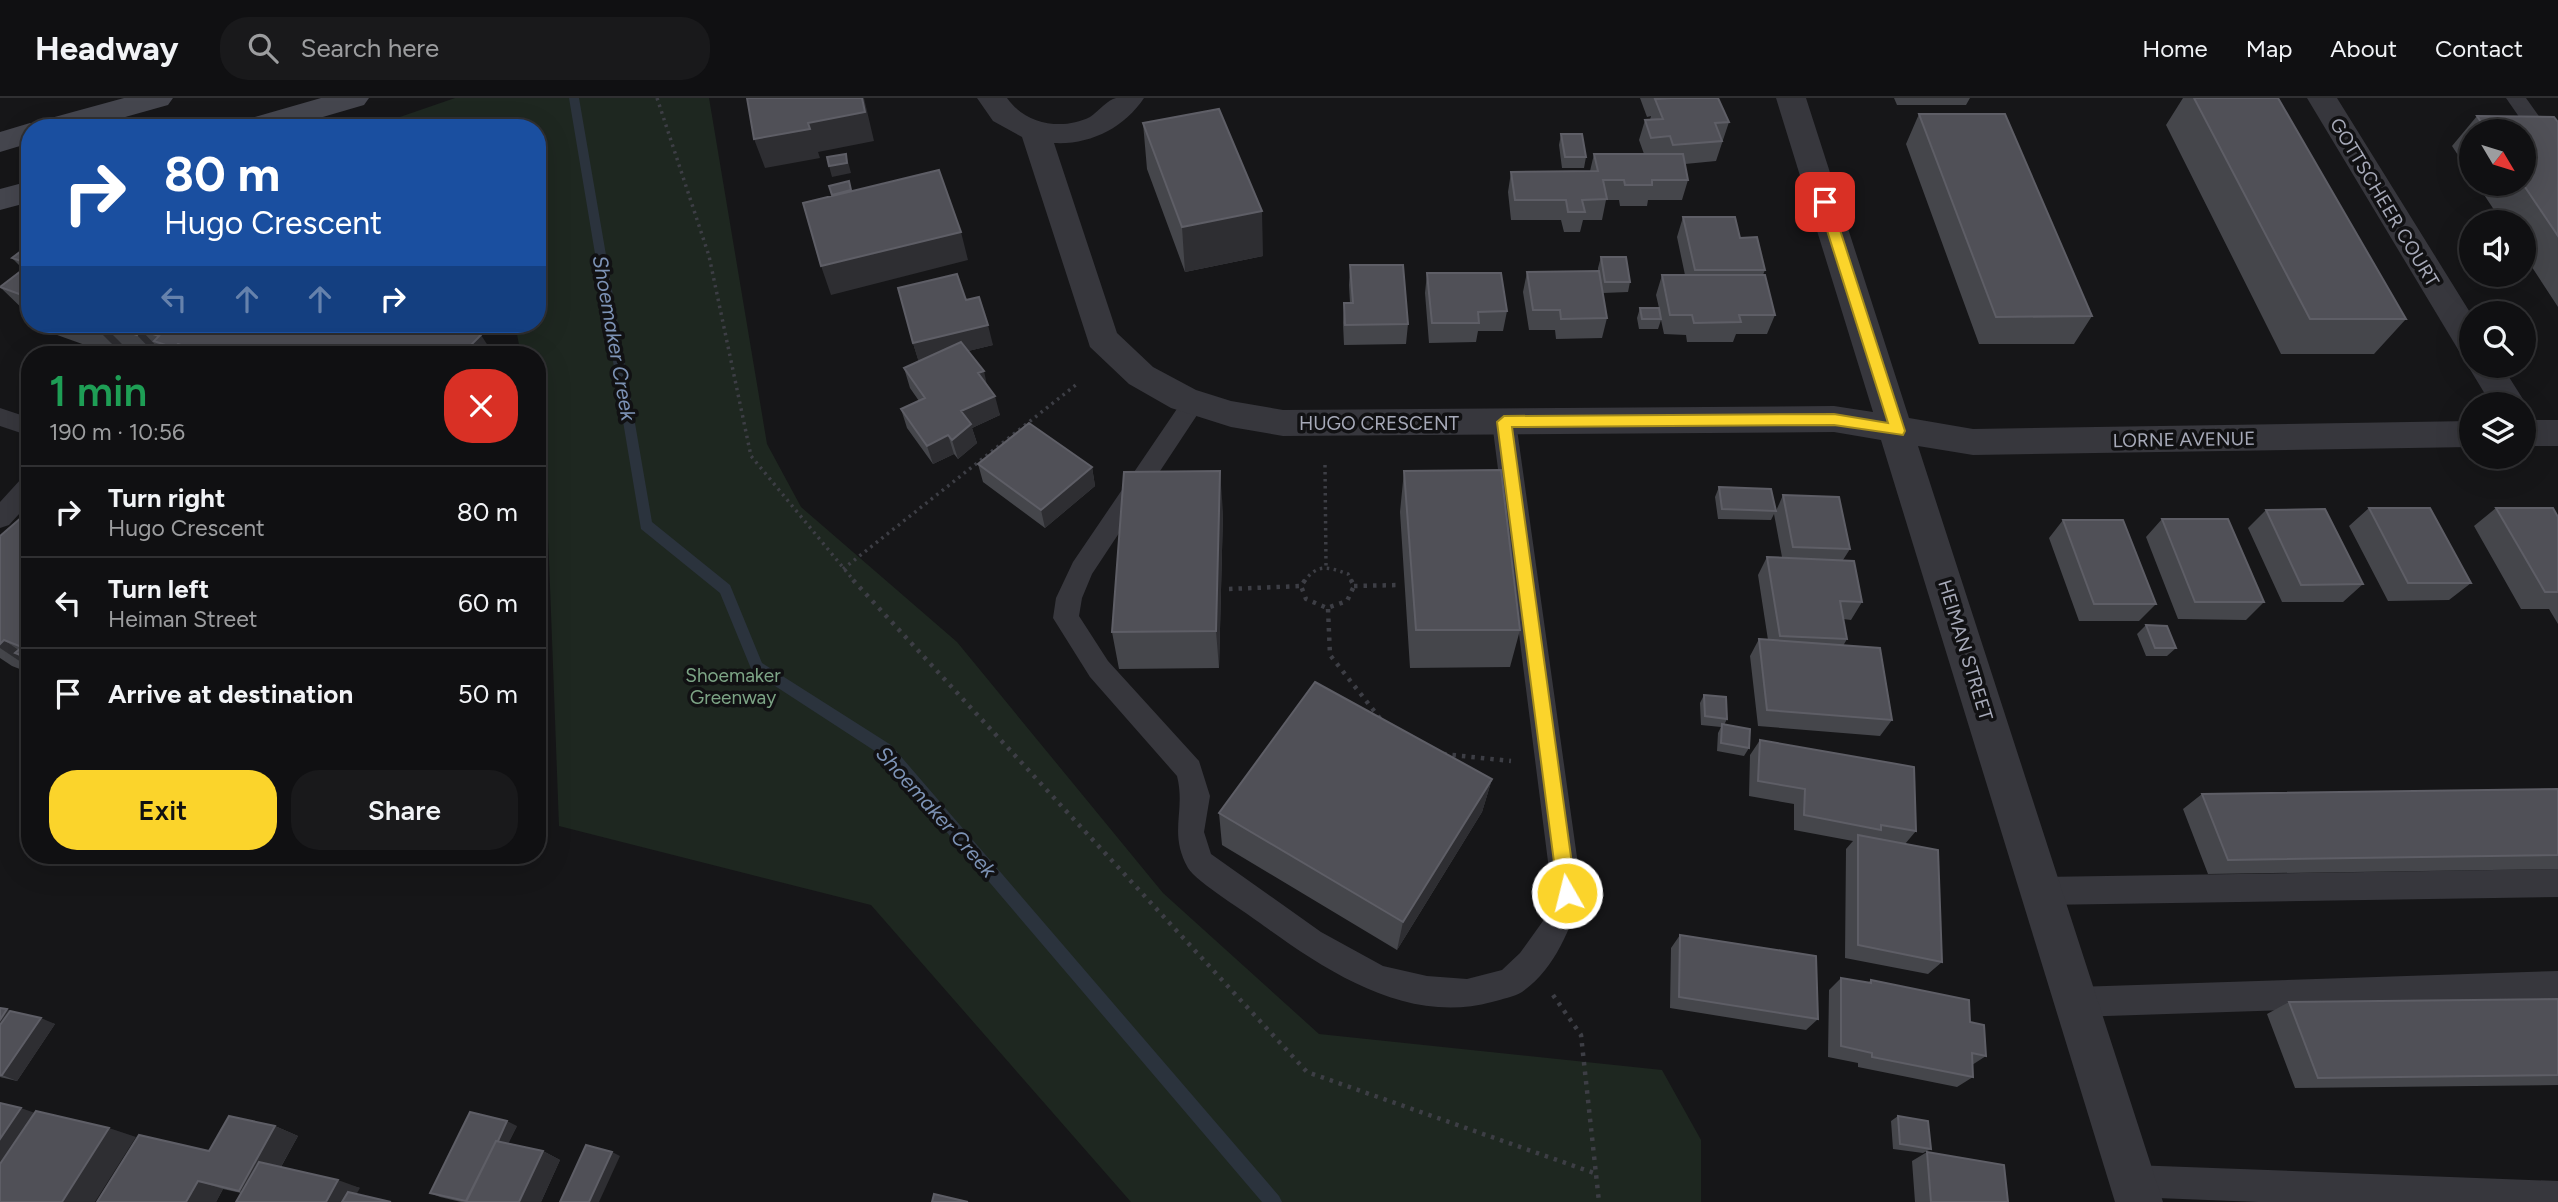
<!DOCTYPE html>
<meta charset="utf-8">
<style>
:root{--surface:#101012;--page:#19191b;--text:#f1f3f6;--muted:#9c9d9f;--line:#303032;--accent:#fbd42b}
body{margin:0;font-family:Figtree,sans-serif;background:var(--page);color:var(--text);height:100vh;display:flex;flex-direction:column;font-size:26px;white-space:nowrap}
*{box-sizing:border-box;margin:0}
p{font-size:23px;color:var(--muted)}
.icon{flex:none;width:38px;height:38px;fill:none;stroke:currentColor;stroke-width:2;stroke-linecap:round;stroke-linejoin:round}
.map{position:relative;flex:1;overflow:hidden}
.panel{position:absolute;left:21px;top:248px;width:525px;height:518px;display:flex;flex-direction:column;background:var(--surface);border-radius:28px;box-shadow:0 7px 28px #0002,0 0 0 2px var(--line)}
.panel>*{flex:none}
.hud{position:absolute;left:21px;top:21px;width:525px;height:214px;border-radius:28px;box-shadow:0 7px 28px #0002,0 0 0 2px var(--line);background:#1a4fa0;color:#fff;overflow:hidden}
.needle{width:46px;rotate:128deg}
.tools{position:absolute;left:2459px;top:21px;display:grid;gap:14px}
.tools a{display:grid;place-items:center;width:77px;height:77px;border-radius:50%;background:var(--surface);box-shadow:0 7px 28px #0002,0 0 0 2px var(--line);font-size:35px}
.pin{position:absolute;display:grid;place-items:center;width:60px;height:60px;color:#fff;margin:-30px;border-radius:14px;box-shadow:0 4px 10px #0006}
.me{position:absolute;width:77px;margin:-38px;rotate:352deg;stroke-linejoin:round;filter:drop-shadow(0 0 5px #0008)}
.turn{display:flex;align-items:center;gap:24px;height:147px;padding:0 28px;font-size:32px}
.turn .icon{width:91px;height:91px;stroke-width:2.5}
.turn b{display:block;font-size:49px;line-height:60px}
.lanes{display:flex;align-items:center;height:66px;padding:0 28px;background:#0003;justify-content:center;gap:35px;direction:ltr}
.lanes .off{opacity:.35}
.round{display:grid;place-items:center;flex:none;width:74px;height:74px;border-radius:28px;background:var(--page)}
.overview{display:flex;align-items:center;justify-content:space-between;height:119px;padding:0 28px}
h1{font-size:42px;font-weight:600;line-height:52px;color:#1e9e55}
.button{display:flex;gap:14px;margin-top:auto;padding:14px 28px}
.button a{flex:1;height:80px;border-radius:28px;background:var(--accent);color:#111;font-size:28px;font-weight:600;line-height:80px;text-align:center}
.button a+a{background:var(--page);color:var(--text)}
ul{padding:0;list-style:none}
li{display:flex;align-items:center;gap:21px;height:91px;padding:0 28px;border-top:2px solid var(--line)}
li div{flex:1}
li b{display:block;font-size:26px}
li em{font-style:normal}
header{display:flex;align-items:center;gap:42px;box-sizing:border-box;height:98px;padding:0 35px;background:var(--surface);border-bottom:2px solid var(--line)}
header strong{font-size:33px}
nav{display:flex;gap:38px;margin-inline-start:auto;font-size:24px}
.search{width:490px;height:63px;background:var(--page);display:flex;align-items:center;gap:18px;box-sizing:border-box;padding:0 24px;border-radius:28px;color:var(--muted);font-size:26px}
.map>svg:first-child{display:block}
.green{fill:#1e2720}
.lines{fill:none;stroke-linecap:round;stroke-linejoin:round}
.stream{fill:#2b333d;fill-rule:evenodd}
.path-far1{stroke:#3d3e45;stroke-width:3.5;stroke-dasharray:2.5 4.5;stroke-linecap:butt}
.path{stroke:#3d3e45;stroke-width:4.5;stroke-dasharray:3.5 6;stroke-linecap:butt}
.lane{fill:#37373d;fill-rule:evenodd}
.street{fill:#37373d;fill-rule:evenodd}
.secondary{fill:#45464e;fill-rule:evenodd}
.wall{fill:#45464b}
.shaded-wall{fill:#2e2e32}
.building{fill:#505057;stroke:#5e5e66;stroke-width:2}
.route{fill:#fbd42b;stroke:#a38a1c;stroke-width:2}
.labels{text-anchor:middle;stroke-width:7;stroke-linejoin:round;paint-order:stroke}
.street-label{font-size:19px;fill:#a7aab9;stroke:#111113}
.park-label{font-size:19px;fill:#7da586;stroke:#111113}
.water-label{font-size:21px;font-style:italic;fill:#7d93b6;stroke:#111113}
</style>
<header>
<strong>Headway</strong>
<div class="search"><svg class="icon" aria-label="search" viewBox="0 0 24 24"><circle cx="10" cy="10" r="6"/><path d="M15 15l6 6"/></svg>Search here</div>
<nav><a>Home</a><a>Map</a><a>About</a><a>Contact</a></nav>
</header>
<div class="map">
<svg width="2558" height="1104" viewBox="0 0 2558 1104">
<rect width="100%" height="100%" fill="#161618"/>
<path class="green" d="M455,0H709L767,346L801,409L957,544L1163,795L1319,936L1662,972L1701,1042V1104H1131L871,807L559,728L547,408L537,353V257H521L515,226H537V30H368Z"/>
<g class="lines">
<path class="stream" d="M569,0H579L652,424L730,487L762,565L891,647L1279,1098L1282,1104H1262L881,657L752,573L720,495L641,431Z"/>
<path class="path-far1" d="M657,0L709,158L751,358L855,484
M1325,367L1326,468
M843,471L1077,286
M1304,484C1317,465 1328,469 1348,476L1352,484"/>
<path class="path" d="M853,482L1307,974L1594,1075
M1305,482L1301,488L1306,501L1327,510L1347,503L1354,488L1351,482
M1354,488L1400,487
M1229,491L1301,488
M1328,511L1330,557L1382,623
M1443,656L1511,663
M1553,897L1581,937L1599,1104"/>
<path class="lane" d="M2506,0H2526L2558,45V67L2551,65Z
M1193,296L1201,299L1205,305L1092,476L1082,500L1079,518L1108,563L1199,663L1210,698L1204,734L1211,756L1321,834L1383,868L1427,878L1467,881L1502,872L1520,855L1543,823L1552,795L1492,324L1496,318L1504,315L1512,318L1516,324L1582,795C1570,831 1555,871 1522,894C1514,899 1502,901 1492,904C1409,927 1329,875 1264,828C1249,816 1196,784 1188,770C1168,734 1186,714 1177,678L1090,579L1053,520L1056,500L1073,464L1185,299Z
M0,310L30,320V338L0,328Z
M30,379V404L9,427L0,430V404L21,381Z
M2558,771V799L2041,807L2031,803L2026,793L2031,783L2041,779Z
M2558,873V903L2076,919L2065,915L2061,904L2065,893L2076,889Z
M2132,1067L2558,1083V1104H2258L2132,1099L2121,1094L2116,1083L2121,1072Z"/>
<path class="street" d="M977,0H1007C1025,26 1062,33 1090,19C1098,14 1108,1 1116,0C1125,0 1135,0 1144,0C1124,30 1090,47 1054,45L1117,235L1153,269L1196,292L1231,303L1283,312L1834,308L1873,314L1776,0H1806L1909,320L1973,331L2471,323V349L1973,357L1918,348L2163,1104H2115L1881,342L1834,334L1283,338L1231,329L1171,310L1129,286L1090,249L1022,39L993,23Z
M2307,0H2337L2471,216V256L2459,253Z
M2471,263V268H2502L2526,306L2524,311V306H2491L2468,268Z
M2524,322H2558V348H2524Z"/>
<path class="secondary" d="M124,0H173L168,7L86,30H30V45L0,54V34L30,25L37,27L40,23Z
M321,0H369L364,7L285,30H236L241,23Z
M30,83V104L0,112V91Z"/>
</g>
<path class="wall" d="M1640,0H1718L1729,24L1716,63L1685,66L1688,82L1682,102H1648L1647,108H1620L1619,102H1606L1602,122H1583L1580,134H1564L1561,122H1511L1508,94L1511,74L1590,73L1594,56H1644L1639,42L1645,22H1650L1651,18L1647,19Z
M1894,0H1970L1966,7H1897Z
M2183,0H2278L2406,221L2374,256H2281L2166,27Z
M1919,16L2092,218L2074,246H1979L1906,46Z
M2477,18L2558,24V209L2524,157V124H2502L2477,86H2524V33H2471V77L2452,48Z
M1143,25L1263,158L1185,174L1147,71Z
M1561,36L1586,59L1584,70H1562L1559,47Z
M1683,119L1740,140L1765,172L1763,177L1775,217L1767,236H1736L1733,244H1687L1686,237L1664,236L1661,222L1658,231H1639L1637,220L1640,210H1659L1656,197L1662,177H1685L1677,139Z
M30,146V218L0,189L23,171L12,160Z
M1601,159L1630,184L1628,194L1603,195L1607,220L1602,240L1556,241L1555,232H1529L1523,194L1527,174L1598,173V170Z
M1350,167L1408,226L1406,246L1344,247L1343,225L1344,205H1350L1349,187Z
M1427,175L1507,213L1503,233H1478L1476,244L1429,245L1425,195Z
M966,202L993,247L968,253L987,286L1000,317L972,330L977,345L958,361L954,356L933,366L907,330L901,311L919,303L910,290L904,270L919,264L913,245Z
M38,226H445L451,234L494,257H113L46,233Z
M978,366L1092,369L1095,388L1045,430L983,384Z
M1404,373L1520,532L1510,569L1410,570L1400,414Z
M1719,389L1776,413L1783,397L1850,451L1843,462L1862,504L1851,522L1843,521L1847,541L1843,548L1892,622L1880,638L1758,628L1750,558L1759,541L1768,542L1758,477L1767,459H1782L1774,416L1771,422L1718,421L1715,399Z
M2369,410L2471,485L2449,502L2388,503L2349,428Z
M2496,410L2558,419V526L2549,511H2521L2474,428Z
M30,412V575L12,568L0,560V438Z
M2266,412L2363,486L2343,504H2282L2248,430Z
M1223,414L1219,570L1119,571L1112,534Z
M2162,421L2264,504L2246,522L2178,521L2146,439Z
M2063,422L2156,506L2139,523H2079L2049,440Z
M2146,527L2176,550L2167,558H2146L2137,536Z
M1704,597L1727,621L1724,627L1749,650L1744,658L1717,653L1718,635L1721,629L1701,627L1700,605Z
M1760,642L1916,733L1905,746L1942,864L1928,876L1845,860L1846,751L1853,743L1794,732V706L1749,698L1750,657Z
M1492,681L1482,714L1397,852L1222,747L1219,715Z
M2558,691V771L2208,776L2183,711L2202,696Z
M1680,837L1818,921L1806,932L1670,910L1671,850Z
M1841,880L1868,885L1871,882L1970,924L1986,958L1972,967L1973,979L1957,989L1858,969V965L1828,959L1829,892Z
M2558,901V987L2295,990L2267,916L2289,904Z
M0,910L55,926L17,983L0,979Z
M1898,1018L1931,1051L1923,1055L1893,1051L1891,1023Z
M275,1028L298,1038L281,1069L360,1090L241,1095L223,1091L216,1104H97L209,1053Z
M517,1028L508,1045L543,1053L560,1062L541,1104H461L440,1099L430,1095Z
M1927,1054L2008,1104H1915L1912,1063Z"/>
<path class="shaded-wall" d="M862,0H864L874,43L818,54L820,60L765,70L754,41L808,25Z
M846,56L851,75L832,79L829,68Z
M1262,113L1263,158L1185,174L1182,129Z
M961,134L968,162L831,197L821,168Z
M92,226H102L133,257H123Z
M443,226H445L464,254L481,237L494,257H458L439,230Z
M988,227L993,247L919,265L913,245Z
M141,232L165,257H156L137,237Z
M178,246L189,257H181L174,250Z
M984,273L988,292L978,275Z
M995,298L1000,317L972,330L977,345L958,361L952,342L961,313Z
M948,337L954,356L933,366L927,348Z
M1092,369L1095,388L1045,430L1041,412Z
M1220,373L1223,414L1219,570L1216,533Z
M4,542L30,560L15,555L30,565V570L0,550V546Z
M1492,681L1482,714L1397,852L1403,824Z
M7,911L22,917L0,949V922Z
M41,920L55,926L17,983L2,977Z
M21,1010L49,1020L0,1095V1041Z
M507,1023L517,1028L480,1104H468Z
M275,1028L298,1038L263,1101L239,1093Z
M109,1030L136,1039L95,1104H62Z
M543,1053L560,1062L541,1104H519Z
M612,1054L620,1058L599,1104H589Z
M338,1082L360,1090L352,1104H326Z
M198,1083L223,1091L216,1104H186Z"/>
<path class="building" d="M747,0H862L865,14L808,25L810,31L754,41Z
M1673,0H1718L1729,24L1715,25L1722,43L1673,47L1670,38L1651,40L1645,22L1663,21L1655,1Z
M2194,0H2278L2406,221H2310Z
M1219,11L1262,113L1182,129L1143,25Z
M1919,16H2005L2092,218L1996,219Z
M2477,18L2554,19L2558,24V138L2523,86H2524V33H2487Z
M1561,36H1582L1586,59H1565Z
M846,56L847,65L829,68L827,59Z
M1594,56H1683L1688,82H1652V87H1625L1624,82H1603L1607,101L1582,102L1585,114H1568L1566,102H1515L1511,74L1598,73Z
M939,72L961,134L821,168L803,105Z
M849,83L851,92L832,97L829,88Z
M1683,119H1735L1740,140L1757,139L1765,172H1695Z
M30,146V200L0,189L30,166L12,160Z
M1601,159H1626L1630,184H1605Z
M1350,167H1403L1408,226L1345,227L1344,205H1353Z
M1599,173L1607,220L1561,221L1560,212H1533L1527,174Z
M1427,175H1501L1507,213L1478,214L1479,225H1432Z
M957,176L966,202L979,199L988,227L913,245L898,190Z
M1662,177H1765L1775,217H1739L1741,224L1694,225L1692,217H1670Z
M1640,210H1659L1661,221H1642Z
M105,226H443L439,230L455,236L461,230L481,237L461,257H209L178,246L174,250L154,243L159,238L141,232L137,237Z
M961,244L984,273L978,275L995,298L961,313L971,326L952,342L948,337L927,348L901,311L925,300L904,270Z
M1029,325L1092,369L1041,412L978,366Z
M1501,372L1520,532H1416L1404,373Z
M1220,373L1216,533L1112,534L1124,374Z
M1719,389L1771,391L1776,413L1722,411Z
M1783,397L1839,399L1850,451L1793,449Z
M2369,410H2430L2471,485H2408Z
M2496,410H2553L2558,419V494H2545Z
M2325,411L2363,486L2301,487L2266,412Z
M30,412V561L15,555L22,549L4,542L0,546V438Z
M2162,421H2228L2264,504H2195Z
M2063,422H2123L2156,506H2094Z
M1767,459L1854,463L1862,504L1840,503L1847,541L1780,538Z
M2146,527L2167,528L2176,550H2155Z
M1759,541L1880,550L1892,622L1767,612Z
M1315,584L1492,681L1403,824L1219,715Z
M1704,597L1726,599L1727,621L1705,618Z
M1722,626L1750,631L1749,650L1721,645Z
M1760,642L1914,669L1916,733L1881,727V732L1804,717L1805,691L1758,683Z
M2558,691V757L2228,762L2202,696Z
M1858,737L1938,752L1942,864L1858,847Z
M1680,837L1816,858L1818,921L1679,899Z
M1841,880L1871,885V882L1969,902L1970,924L1984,927L1986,958L1972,955L1973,979L1872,959V955L1841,948Z
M2558,901V977L2318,980L2289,904Z
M0,910L7,911L0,922Z
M10,913L41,920L2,977H0V927Z
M0,1005L21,1010L0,1041Z
M36,1013L109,1030L62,1104H0V1066Z
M470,1014L507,1023L498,1043H496L466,1103L430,1095Z
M229,1018L275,1028L239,1093L198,1083L186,1104H97L139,1037L209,1053Z
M1898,1018L1928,1023L1931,1051L1900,1046Z
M496,1043L543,1053L519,1104H466Z
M586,1047L612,1054L589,1104H560Z
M1927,1054L2004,1067L2008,1104H1931Z
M259,1064L338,1082L326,1104H236Z
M348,1094L391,1104H342Z
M934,1096L968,1104H932Z"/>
<path class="route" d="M1825,100L1831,104L1905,333L1903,337L1834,327L1512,329L1576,795L1573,801L1567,803L1561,801L1558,795L1497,324L1504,318L1834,316L1888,325L1818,104Z"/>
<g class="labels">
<g class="street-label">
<text transform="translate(2385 104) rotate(59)" y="7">GOTTSCHEER COURT</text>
<text x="1379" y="332">HUGO CRESCENT</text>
<text transform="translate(2184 341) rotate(-1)" y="7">LORNE AVENUE</text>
<text transform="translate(1966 552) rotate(73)" y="7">HEIMAN STREET</text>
</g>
<g class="park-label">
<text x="733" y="584">Shoemaker<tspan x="733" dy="22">Greenway</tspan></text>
</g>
<g class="water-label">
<text transform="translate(614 240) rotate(80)" y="7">Shoemaker Creek</text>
<text transform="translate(936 714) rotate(48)" y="7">Shoemaker Creek</text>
</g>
</g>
</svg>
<div class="tools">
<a><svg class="needle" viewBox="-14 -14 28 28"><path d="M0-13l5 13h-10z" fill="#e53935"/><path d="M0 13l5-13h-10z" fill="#9c9d9f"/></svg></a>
<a><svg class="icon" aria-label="sound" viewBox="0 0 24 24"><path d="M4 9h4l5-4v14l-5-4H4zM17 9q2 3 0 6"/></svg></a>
<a><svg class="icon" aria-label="search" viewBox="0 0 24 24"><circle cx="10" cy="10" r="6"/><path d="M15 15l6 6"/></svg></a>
<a><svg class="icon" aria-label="layers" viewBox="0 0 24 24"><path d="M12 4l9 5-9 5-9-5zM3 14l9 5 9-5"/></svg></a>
</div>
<div class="pin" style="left:1825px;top:104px;background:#d93025"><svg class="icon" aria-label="arrive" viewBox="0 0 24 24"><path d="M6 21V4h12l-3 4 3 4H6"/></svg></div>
<svg class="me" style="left:1567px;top:795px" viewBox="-20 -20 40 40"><circle r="17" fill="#fbd42b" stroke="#fff" stroke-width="3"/><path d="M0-11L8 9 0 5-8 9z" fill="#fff"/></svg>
<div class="hud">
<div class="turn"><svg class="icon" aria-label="right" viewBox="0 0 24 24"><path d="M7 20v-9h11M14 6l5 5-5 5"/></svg><div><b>80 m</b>Hugo Crescent</div></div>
<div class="lanes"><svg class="icon off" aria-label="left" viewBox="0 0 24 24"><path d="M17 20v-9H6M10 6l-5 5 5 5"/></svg><svg class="icon off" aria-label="ahead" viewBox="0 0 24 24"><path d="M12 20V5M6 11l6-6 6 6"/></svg><svg class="icon off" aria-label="ahead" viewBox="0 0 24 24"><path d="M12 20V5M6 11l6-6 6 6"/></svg><svg class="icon" aria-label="right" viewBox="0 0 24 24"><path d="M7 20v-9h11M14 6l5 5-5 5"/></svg></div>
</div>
<section class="panel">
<div class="overview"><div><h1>1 min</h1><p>190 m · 10:56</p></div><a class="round" style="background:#d93025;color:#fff"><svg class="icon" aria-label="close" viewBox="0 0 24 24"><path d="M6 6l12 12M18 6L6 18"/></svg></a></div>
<ul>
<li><svg class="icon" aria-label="right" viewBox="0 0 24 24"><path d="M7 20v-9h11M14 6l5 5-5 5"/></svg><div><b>Turn right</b><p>Hugo Crescent</p></div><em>80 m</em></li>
<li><svg class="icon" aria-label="left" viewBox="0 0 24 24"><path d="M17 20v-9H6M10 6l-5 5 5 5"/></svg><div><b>Turn left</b><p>Heiman Street</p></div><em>60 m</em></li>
<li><svg class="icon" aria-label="arrive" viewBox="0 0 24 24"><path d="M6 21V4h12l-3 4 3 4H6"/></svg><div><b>Arrive at destination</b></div><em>50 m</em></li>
</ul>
<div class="button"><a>Exit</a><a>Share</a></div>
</section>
</div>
